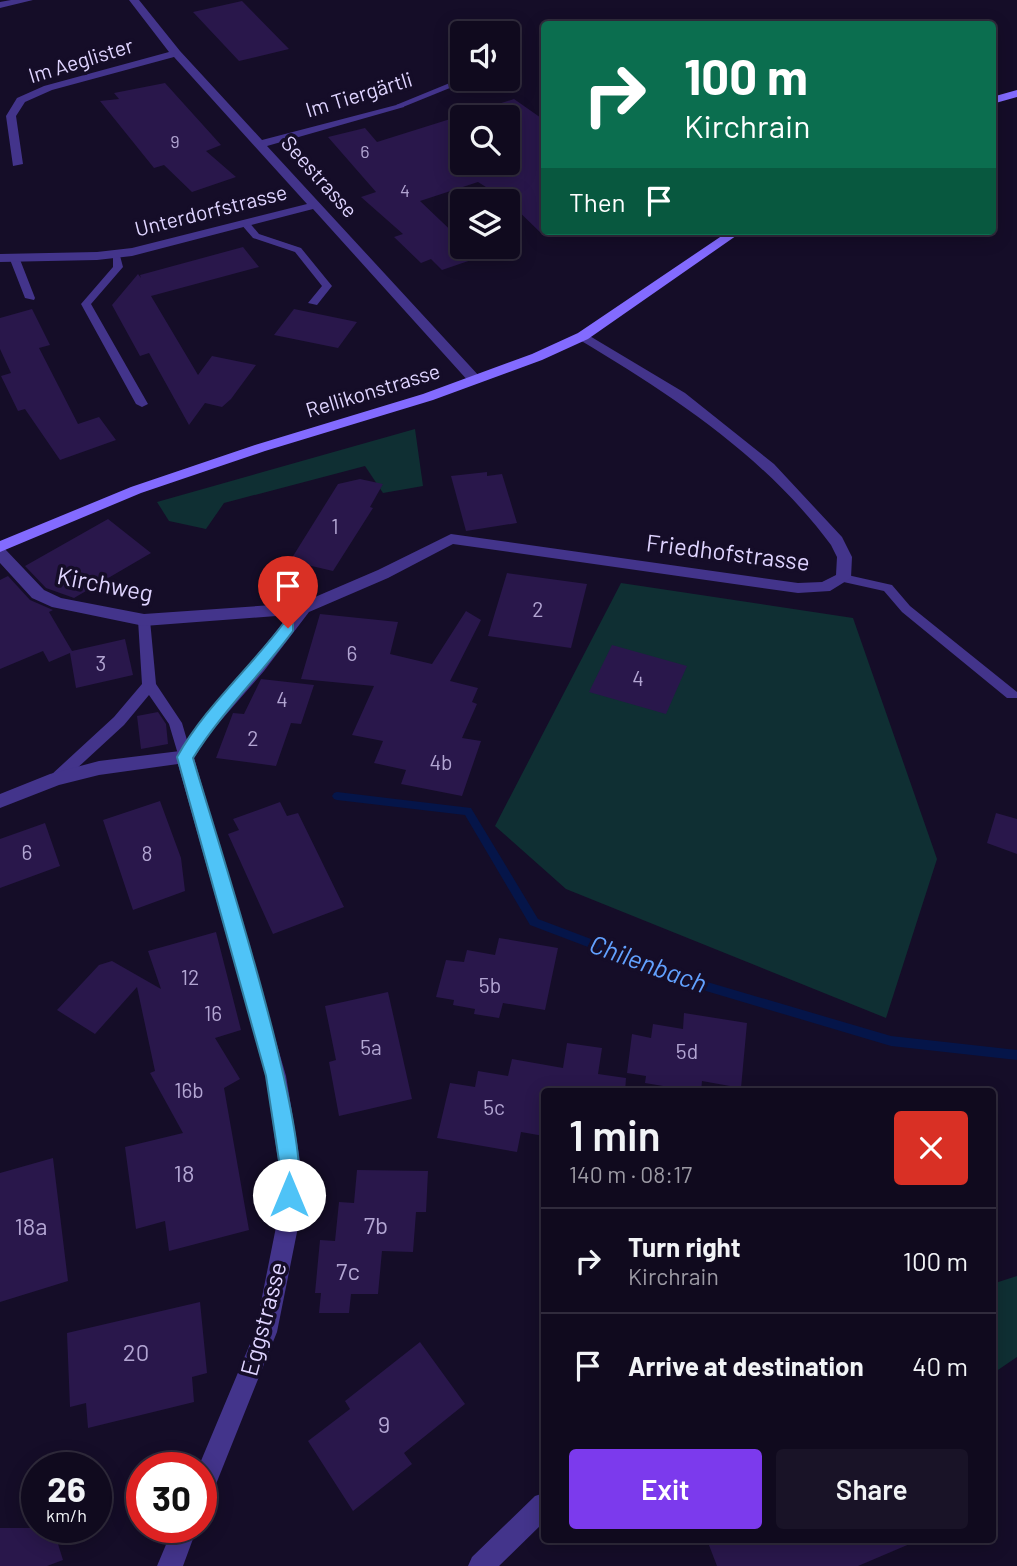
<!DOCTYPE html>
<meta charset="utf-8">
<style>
:root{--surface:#100a1e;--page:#191327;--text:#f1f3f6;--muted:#9c9aa4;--line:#302b3c;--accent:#7c3aed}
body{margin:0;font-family:Barlow,sans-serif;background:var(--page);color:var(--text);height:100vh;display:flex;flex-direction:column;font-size:26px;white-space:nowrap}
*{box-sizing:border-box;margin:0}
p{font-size:23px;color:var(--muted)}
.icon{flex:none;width:38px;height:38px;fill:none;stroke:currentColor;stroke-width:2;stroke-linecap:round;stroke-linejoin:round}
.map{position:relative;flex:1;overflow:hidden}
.details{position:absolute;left:541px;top:1088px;width:455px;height:455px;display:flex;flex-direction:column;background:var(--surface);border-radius:7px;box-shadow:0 4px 18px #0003,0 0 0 2px var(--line)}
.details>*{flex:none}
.guide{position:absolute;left:541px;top:21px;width:455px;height:214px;border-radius:7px;box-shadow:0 4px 18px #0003,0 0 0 2px var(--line);background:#0b6e4f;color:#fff;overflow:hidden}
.tools{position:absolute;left:450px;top:21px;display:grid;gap:14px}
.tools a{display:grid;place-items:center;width:70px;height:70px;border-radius:7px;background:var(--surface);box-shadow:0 4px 18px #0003,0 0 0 2px var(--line);font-size:35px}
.speed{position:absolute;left:21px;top:1452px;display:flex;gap:14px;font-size:35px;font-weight:700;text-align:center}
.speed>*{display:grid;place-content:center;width:91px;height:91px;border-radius:50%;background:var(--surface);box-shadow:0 4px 18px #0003,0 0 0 2px var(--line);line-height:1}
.speed small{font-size:18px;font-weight:400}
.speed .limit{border:10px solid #d22;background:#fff;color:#111}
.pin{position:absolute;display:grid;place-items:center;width:60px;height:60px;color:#fff;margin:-72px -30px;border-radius:50% 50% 50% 0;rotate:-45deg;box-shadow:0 0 7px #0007}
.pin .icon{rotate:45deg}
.me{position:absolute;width:77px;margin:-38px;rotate:0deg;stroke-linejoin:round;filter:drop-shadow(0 0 5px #0008)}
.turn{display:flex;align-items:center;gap:24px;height:147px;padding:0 28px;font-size:32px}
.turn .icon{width:91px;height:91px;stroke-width:2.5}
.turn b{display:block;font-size:49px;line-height:60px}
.then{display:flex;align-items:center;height:66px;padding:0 28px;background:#0003;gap:14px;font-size:26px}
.round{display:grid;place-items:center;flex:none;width:74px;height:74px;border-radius:7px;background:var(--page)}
.headline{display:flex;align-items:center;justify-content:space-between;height:119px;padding:0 28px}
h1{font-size:42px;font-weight:600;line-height:52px}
.primary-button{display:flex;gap:14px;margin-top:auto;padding:14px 28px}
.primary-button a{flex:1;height:80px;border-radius:7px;background:var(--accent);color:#fff;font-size:28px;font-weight:600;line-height:80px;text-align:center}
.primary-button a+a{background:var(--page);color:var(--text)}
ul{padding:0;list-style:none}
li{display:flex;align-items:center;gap:21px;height:105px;padding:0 28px;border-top:2px solid var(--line)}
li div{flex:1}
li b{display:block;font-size:26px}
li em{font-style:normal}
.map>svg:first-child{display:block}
.green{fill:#0f2f33}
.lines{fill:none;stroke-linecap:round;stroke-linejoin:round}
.stream{fill:#051549;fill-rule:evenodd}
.building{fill:#29174b;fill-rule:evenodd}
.lane{fill:#43348b;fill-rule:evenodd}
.street{fill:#43348b;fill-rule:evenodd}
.secondary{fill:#836bff;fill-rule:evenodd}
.route{fill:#4fc3f7;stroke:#337fa1;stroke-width:2}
.labels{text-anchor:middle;stroke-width:7;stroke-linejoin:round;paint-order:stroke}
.far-number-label{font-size:18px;fill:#b2a5d2}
.far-street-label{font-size:21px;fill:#dfd4ff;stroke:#150d28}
.number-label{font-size:21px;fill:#b2a5d2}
.street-label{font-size:24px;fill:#dfd4ff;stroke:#150d28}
.near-number-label{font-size:24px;fill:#b2a5d2}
.water-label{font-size:26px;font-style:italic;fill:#62a1ff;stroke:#150d28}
</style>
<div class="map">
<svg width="1017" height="1566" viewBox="0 0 1017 1566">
<rect width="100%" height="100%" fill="#150d28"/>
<path class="green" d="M415,429L423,486L383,493L365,466L224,503L206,529L169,521L157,502Z
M621,583L853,618L937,859L886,1018L566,889L495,826Z
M1017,1276V1357L992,1374V1284Z"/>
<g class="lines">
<path class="stream" d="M337,792L471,808L538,919L697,979L891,1036L1017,1050V1060L891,1046L696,988L530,925L465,815L337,800L334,799L332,796L334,793Z"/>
</g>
<path class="building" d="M242,1L289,49L239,61L193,12Z
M165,83L221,145L206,151L236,177L192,192L164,165L154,168L100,101L119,99L114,93Z
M514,99L544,120V236L508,201L478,182L420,201L462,241V247H468L480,257L442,270L431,259L421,263L394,237L403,234L361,197L376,192L328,137L365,128L377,142ZM462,117H508V163H462Z
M243,247L259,267L151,296L198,375L212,356L256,365L231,399L222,407L205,403L189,425L149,353L140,356L112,305L138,274L141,278L140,275Z
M32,309L50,345L39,348L78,424L99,417L116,440L60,460L25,409L18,411L1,376L11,373L0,349V318Z
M294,309L357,322L338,348L274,335Z
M487,472V476L502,474L517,523L466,531L451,476Z
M360,479L383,484L370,507L373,508L333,571L290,561L338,484Z
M108,519L151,553L74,598L46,588L25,566Z
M507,573L587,584L571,648L488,636Z
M8,576L30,600L53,610L49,612L72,651L125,639L133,675L76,688L70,653L49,662L43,651L0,669V580Z
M466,611L481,620L450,681L478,688L472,702L477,704L462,738L481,741L462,796L401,784L406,770L374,763L383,741L352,735L374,686L301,679L320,614L398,622L390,654L432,664Z
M612,645L687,666L666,714L589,692Z
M261,679L314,685L301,724L291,723L276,766L216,758L233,713L244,714Z
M158,712L166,724L168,744L141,749L137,716Z
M160,801L181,858L185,891L133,910L103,820Z
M280,802L287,816L298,813L344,907L273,934L228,834L239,830L233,819Z
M996,813L1017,819V854L987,843Z
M45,823L60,866L0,888V839Z
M216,932L241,1030L215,1038L240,1079L224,1088L249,1230L169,1251L165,1221L136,1229L125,1147L183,1133L150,1073L155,1071L137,987L95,1034L57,1010L99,965L112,961L161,989L148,951Z
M499,938L558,948L545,1010L503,1003L499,1018L474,1014L475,1009L453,1005L454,1000L436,997L446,960L464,962L467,950L495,955Z
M388,992L412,1099L339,1116L329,1062L336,1060L325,1006Z
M684,1013L747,1023L741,1088L702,1081L701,1092H669V1087L645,1083L646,1076L627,1073L632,1034L651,1038L653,1024L683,1029Z
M567,1043L602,1048L598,1074L626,1078L625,1092H544V1136L521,1132L517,1152L437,1138L450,1083L475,1087L478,1071L508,1076L512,1059L563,1068Z
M53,1158L68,1281L0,1302V1173Z
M357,1170L428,1171L426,1212H416L413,1252L382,1251L378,1294H351L349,1313H319L321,1293H315L320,1240L335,1241L339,1202L354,1203Z
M200,1302L207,1373L192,1377L194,1402L88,1428L86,1403L70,1407L67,1333Z
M420,1342L465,1404L404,1453L412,1464L353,1511L308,1441L350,1409L345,1401Z
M0,1528H53L63,1560L47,1566H0Z
M707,1540H919L858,1566H717Z"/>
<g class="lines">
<path class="lane" d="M508,65H512L513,67L508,70Z
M462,78L472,79L403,107L396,105Z
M242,221H248L259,234L301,248L332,286L317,305L308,303L322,286L295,252L253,238L240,223Z
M113,252H119L123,267L91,304L148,404L142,407L136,404L81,304L113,267Z
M11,255L19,257L35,298L34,300L25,298L9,257Z
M843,574L892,585L910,606L1017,692V698H1007L902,612L884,591L839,581L837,578L839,575Z
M144,616L150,620L156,684L182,723L192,757L190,761H180L169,724L149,695L124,725L61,783H51L49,779L51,775L114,717L142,684L138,620Z"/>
<path class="street" d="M11,0H33L0,8V2Z
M129,0H139L180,51L262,140L404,103V107L267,146L480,377V383H470L313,209L132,256L97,260L0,262V254L97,252L132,248L307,204L174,57L52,90L25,102L16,116L23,164L13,166L6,116L17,98L44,86L169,52Z
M583,332L685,393L774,464L842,537L852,557L851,578L830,591L798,593L453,544L388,578L309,612L264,671L210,733L194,758L286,1076L301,1167L299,1222L277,1332L210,1499L201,1502V1468H198L255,1332L277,1222L279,1167L266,1076L178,764L99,775L59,785L0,808V794L50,774L99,761L180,751C212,703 254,661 289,615L144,626L52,607L32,598L0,563V548L5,549L44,590L61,598L144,614L301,603L378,570L451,534L798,583L822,582L836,575L837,557L831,545C765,456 672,395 578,339V333Z
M544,1493V1522L499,1566H468L472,1557L535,1496Z
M173,1528H197L183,1566H157Z"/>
<path class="secondary" d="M1017,90V97L992,104V97Z
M729,231H743L588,339L542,360L433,400L265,451L141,493L0,552V541L131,487L255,445L423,394L532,354L578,333Z"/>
</g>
<path class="route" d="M288,622L293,624V631C261,674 222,712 193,758C214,830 319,1148 296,1201L289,1204L282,1201L279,1195L280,1167L266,1076L177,757C204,708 249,669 283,624Z"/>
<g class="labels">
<g class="far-number-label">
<text x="175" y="148">9</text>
<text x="365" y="158">6</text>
<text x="405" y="197">4</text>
</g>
<g class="far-street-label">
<text transform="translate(81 61) rotate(-17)" y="7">Im Aeglister</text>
<text transform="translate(359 95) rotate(-17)" y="7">Im Tiergärtli</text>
<text transform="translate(319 177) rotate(48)" y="7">Seestrasse</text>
<text transform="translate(211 211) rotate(-14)" y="7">Unterdorfstrasse</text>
<text transform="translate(373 391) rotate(-17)" y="7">Rellikonstrasse</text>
</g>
<g class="number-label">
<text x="335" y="534">1</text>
<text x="538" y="617">2</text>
<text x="352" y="661">6</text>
<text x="101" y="671">3</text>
<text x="638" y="686">4</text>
<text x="282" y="707">4</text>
<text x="253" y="746">2</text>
<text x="441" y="770">4b</text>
<text x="27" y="860">6</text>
<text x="147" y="861">8</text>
<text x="190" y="985">12</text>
<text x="490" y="993">5b</text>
<text x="213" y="1021">16</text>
<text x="371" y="1055">5a</text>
<text x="687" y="1059">5d</text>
<text x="189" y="1098">16b</text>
<text x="494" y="1115">5c</text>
</g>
<g class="street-label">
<text transform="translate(728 553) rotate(7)" y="8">Friedhofstrasse</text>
<text transform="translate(105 585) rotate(11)" y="8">Kirchweg</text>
<text transform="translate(264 1319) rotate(-75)" y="8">Eggstrasse</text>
</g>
<g class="near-number-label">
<text x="184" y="1182">18</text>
<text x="376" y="1234">7b</text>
<text x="31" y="1235">18a</text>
<text x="348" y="1280">7c</text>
<text x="136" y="1361">20</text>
<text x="384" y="1433">9</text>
</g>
<g class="water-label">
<text transform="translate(648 964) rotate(20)" y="9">Chilenbach</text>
</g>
</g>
</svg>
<div class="tools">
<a><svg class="icon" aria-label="sound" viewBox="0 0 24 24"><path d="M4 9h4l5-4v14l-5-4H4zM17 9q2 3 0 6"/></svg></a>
<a><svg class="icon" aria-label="search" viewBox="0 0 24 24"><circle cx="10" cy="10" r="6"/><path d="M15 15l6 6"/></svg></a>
<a><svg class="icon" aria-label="layers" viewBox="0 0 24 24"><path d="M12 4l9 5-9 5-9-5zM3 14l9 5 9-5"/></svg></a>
</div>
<div class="speed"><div>26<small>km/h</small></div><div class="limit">30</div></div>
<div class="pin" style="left:288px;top:628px;background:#d93025"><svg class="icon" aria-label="arrive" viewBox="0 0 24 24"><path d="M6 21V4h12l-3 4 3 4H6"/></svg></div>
<svg class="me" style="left:289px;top:1195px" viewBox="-20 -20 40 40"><circle r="19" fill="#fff"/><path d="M0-13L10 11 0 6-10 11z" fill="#4fc3f7"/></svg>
<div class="guide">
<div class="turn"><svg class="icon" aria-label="right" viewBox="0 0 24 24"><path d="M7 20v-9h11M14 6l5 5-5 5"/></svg><div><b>100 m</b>Kirchrain</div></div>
<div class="then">Then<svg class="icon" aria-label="arrive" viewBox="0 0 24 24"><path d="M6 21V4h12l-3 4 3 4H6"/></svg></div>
</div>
<section class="details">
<div class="headline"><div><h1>1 min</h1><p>140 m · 08:17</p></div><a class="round" style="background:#d93025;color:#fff"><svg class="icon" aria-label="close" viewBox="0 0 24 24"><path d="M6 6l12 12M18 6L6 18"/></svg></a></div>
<ul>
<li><svg class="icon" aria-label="right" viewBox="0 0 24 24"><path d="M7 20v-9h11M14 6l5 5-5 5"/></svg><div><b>Turn right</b><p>Kirchrain</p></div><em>100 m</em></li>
<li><svg class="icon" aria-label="arrive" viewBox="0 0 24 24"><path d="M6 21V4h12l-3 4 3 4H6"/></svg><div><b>Arrive at destination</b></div><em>40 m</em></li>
</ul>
<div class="primary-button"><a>Exit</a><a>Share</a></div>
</section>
</div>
